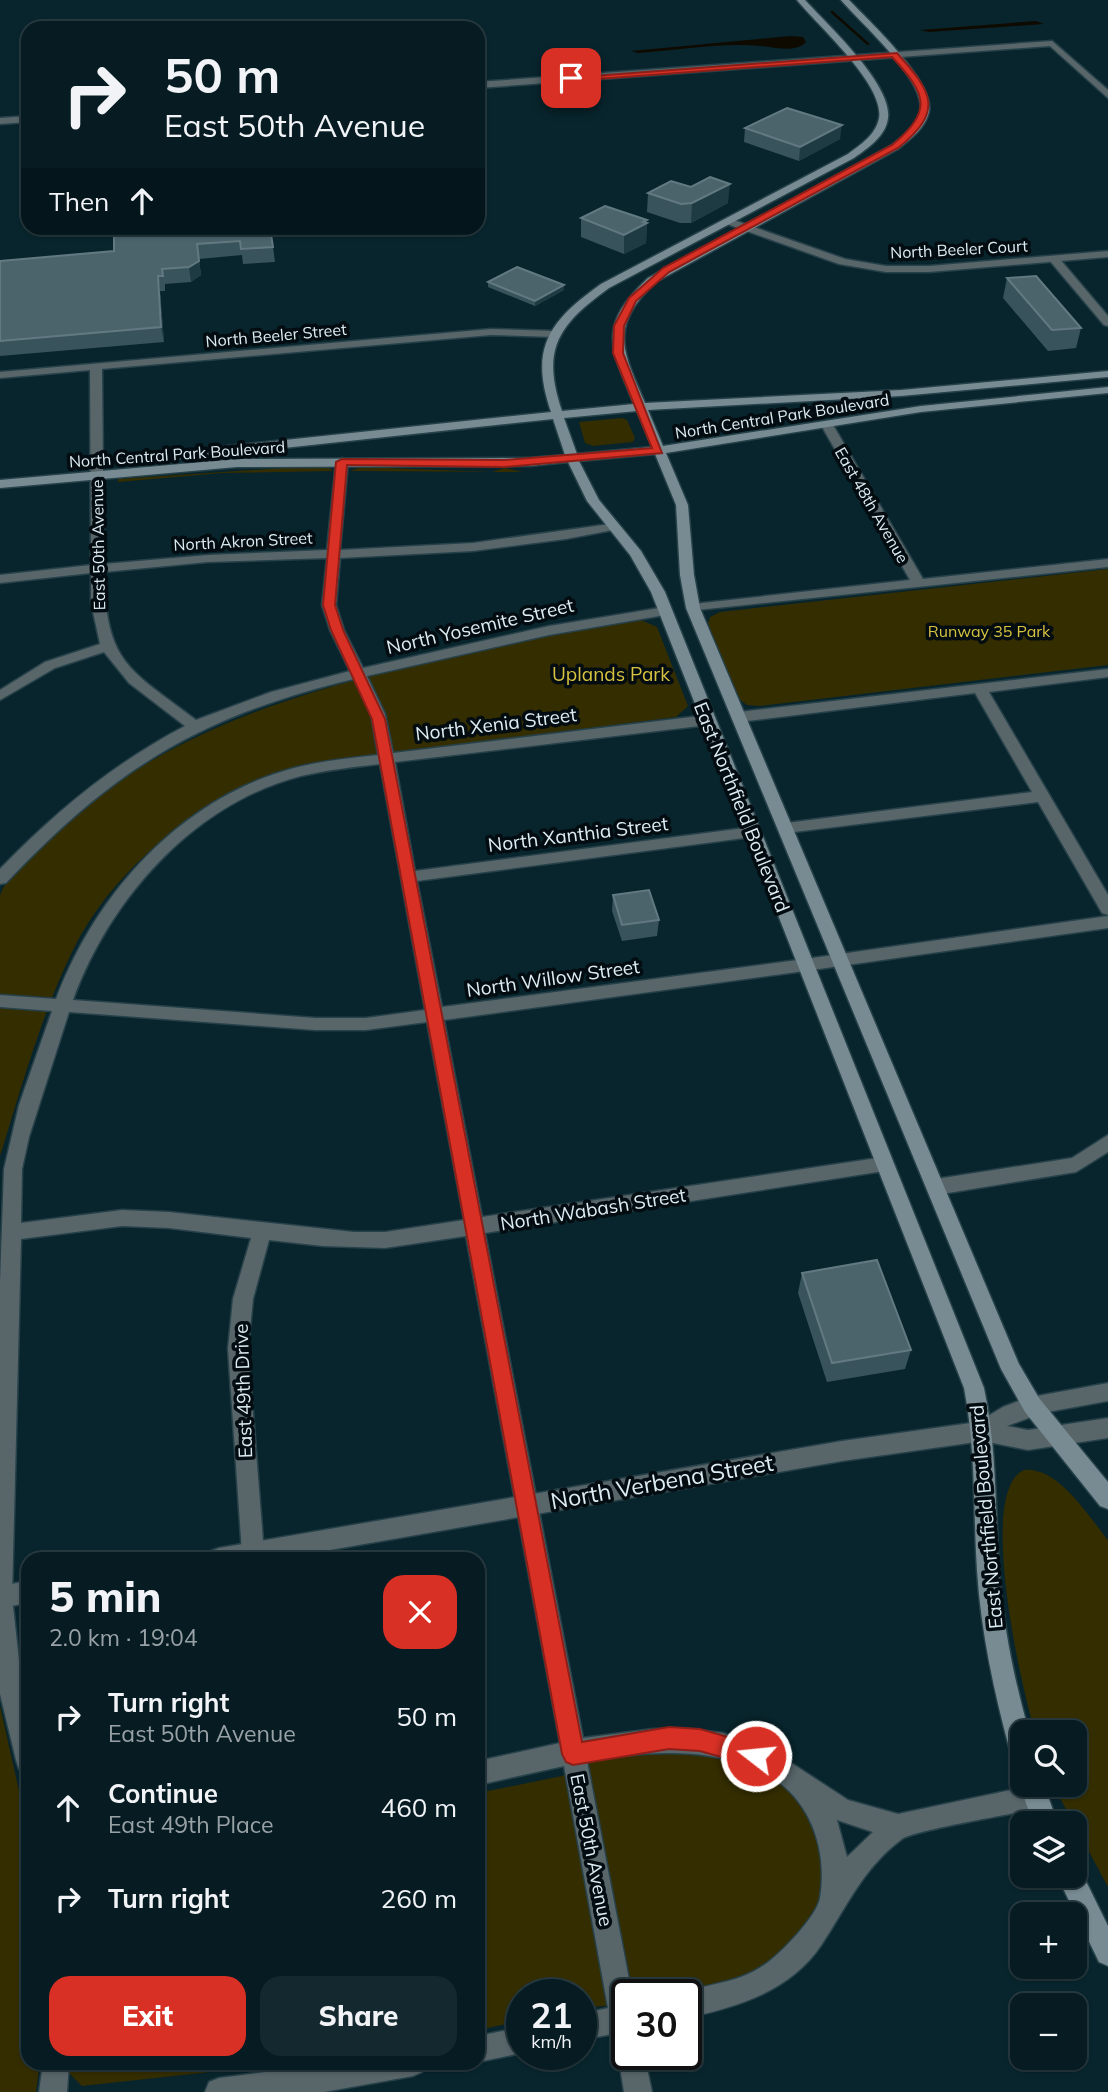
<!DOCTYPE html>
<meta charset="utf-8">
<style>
:root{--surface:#061c22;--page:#14292f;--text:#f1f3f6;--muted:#98a1a5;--line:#273a40;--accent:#d93025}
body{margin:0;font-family:Mulish,sans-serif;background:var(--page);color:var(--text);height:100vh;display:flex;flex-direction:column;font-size:26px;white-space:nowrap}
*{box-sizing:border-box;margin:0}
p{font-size:23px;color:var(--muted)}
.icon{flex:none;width:38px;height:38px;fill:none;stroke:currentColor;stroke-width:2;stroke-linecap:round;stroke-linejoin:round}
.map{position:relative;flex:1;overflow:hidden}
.drawer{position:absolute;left:21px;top:1552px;width:464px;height:518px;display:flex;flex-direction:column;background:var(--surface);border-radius:21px;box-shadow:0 2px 5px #0004,0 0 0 2px var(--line)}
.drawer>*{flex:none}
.hud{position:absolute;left:21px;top:21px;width:464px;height:214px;border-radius:21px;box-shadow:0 2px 5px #0004,0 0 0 2px var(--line);background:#061c22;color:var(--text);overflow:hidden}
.tools{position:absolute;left:1010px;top:1720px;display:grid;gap:14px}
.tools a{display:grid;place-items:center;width:77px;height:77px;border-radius:14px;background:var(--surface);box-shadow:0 2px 5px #0004,0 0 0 2px var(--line);font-size:35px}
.speed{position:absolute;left:506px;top:1979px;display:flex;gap:14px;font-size:35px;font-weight:700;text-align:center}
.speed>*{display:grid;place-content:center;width:91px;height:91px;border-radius:50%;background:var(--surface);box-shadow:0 2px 5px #0004,0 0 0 2px var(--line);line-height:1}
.speed small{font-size:18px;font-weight:400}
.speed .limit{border:4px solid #111;border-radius:10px;background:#fff;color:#111}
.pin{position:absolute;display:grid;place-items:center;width:60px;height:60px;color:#fff;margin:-30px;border-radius:14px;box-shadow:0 4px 10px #0006}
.me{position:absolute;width:77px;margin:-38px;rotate:286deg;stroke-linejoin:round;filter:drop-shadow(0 0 5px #0008)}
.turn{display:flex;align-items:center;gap:24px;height:147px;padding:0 28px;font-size:32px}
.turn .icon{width:91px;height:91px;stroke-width:2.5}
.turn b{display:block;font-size:49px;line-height:60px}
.then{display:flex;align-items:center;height:66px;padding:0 28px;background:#0003;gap:14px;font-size:26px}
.round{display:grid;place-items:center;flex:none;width:74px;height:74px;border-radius:21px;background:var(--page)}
.head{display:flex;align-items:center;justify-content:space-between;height:119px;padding:0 28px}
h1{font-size:42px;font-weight:800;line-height:52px}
.action{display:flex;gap:14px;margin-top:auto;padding:14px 28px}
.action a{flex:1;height:80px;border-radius:21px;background:var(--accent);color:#fff;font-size:28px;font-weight:800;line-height:80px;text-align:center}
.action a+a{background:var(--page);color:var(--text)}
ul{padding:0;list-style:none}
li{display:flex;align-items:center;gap:21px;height:91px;padding:0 28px}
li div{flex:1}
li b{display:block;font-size:26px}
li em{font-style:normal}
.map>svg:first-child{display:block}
.green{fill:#342d00}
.water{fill:#0f0a00}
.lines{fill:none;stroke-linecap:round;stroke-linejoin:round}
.stream{stroke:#0f0a00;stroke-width:2.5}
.minor-casing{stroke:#264149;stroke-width:3}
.tertiary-casing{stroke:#264149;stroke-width:3}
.secondary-casing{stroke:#264149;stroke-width:3}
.minor{fill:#586569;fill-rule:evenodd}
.tertiary{fill:#586569;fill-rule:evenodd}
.secondary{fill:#788b92;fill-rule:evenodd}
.wall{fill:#39535c}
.shaded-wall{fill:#1e3a43}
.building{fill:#4b646c;stroke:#627981;stroke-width:2}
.route{fill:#d93025;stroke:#8d1f18;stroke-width:2}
.labels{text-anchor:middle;stroke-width:7;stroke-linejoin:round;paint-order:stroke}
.far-street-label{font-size:16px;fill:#dcecf2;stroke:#030c10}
.far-park-label{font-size:16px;fill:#d8c241;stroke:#030c10}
.street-label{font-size:19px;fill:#dcecf2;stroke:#030c10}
.park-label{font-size:19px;fill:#d8c241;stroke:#030c10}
.near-street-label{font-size:23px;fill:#dcecf2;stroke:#030c10}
</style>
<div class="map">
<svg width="1108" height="2092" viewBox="0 0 1108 2092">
<rect width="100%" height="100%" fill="#08252d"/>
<path class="green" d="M622,418L627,420L635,438L633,442L593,446L585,443L579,422Z
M314,466H327L333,471L222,473L118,482V479Z
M361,467L492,472L505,468L522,472L350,471Z
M1108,569V665L760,706L747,705L739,699L708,624L710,617L720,612Z
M641,620L657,627L688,706L676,717L305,764C211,792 117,861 73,950C41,1015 22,1086 0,1156C0,1094 0,1032 0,970C0,947 0,918 0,896C3,881 35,850 47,839C196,696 400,670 593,625Z
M1024,1470C1059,1467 1088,1516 1108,1540V1887L1053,1785H1074V1732H1035C1022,1690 976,1491 1024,1470Z
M0,1706L28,1831V2063H40L36,2092H0Z
M673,1747C695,1752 721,1753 741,1762C780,1777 822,1814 827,1858C832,1905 784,1962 742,1979C705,1994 666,1995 626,1995V2004L581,2008V1995H522L521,2021L478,2030V1793L562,1776L593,1761Z
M70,2063H294L82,2086L70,2074Z"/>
<path class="water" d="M1036,21L1044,24L929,32L920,30Z
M790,36L803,37L806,42C798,51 781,49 770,47C727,41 681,50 638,53L631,51Z"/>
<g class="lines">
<path class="stream" d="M832,12L868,44"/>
<defs>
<path id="minor" d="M1052,41L1108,90V98L1050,46L478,88V82Z
M28,116V122L0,124V118Z
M728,218L845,259L886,266H929L1108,251V257L929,272H886L839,264L724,223L723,221Z
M491,329L555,331L560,334L555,337L491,335L102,369L104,564L208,555L327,550L336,462L342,458L348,462L340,550L473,543L617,523L619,526L613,530L566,539L473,551L340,558L336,605L344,630L363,668L549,626L665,607L672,611L665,615L549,635L367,676L385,714L393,753L708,715L715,720L708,725L395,762L415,871L752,827L760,832L752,837L417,881L442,1007L805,959L813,965L805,971L444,1020L482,1217L884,1157L891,1159L893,1164L891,1169L884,1171L485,1233L583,1738L653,1729H689L723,1733L776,1753L848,1800L898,1814L1035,1785L1045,1788L1048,1797L1045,1806L1036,1809C1013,1814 915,1830 902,1839C864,1867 847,1906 822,1944C791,1991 738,2007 686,2018V1995H678C710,1982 737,1985 767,1963C782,1952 817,1916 820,1898C829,1842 805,1786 749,1766C696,1747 642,1752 587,1761L632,1995H626V2054H644L652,2092H624L618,2054L622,2044L617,2042L613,2034L581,2040V2014L608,2008L564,1766L478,1785V1761L560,1743L466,1236L385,1248L323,1246L269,1240L253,1299L248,1349L264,1553L261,1559H245L242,1553L228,1349L233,1299L251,1238L169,1228L122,1226L21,1239L12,1597L22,1687L28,1712V1772L19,1769L16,1760L0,1694V1282L4,1169L19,1105L52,1011L0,1007V995L56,999C96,893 181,798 294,768C321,761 350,758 378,755L371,714L354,679C200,716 115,768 6,883L0,884V869C55,812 114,763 185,726L129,683L104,652L55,668L0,700V690L45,662L100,644L91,603V573L0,583V575L91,565L90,370L0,378V372ZM327,558L322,605L330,630L350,671L271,692L196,720C128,668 106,664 104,572L208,562ZM380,764L425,1010L366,1018H315L73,1000C110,899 193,804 301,776C327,770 353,767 380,764ZM69,1012L315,1030H366L427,1022L464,1220L385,1232H354L169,1212L122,1210L21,1223L22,1169L29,1137ZM837,1820L873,1832L847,1857Z
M827,421L833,425L923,579L1108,559V567L688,611V605L693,604L910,580L821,425Z
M1108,669V677L989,692L1108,895V915L1102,913L1038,802L786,833L778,828L786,823L1032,792L975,693L739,722L732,717L739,712Z
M1108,1135V1152L1076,1172L936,1195L929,1192L927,1187L929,1182L936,1179L1072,1158Z
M522,2027V2053L478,2062V2036Z
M43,2063H69L67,2092H39Z
M334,2063H426L422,2072L413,2076L324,2092H205L209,2082L219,2078Z"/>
<path id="tertiary" d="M1050,257H1058L1108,316V326L1104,325L1050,261Z
M1108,916V928L805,971L797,965L805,959Z
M1108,1383V1401L1042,1413L1007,1426L1028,1430L1108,1418V1438L1028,1450L983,1441L842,1461L278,1559H208L211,1551L219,1548L842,1441L978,1422L1003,1407L1026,1398Z
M28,1581V1603L0,1608V1586Z"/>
<path id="secondary" d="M797,0H805C827,24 893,85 888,118C886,136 868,148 854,158L609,288C558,325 541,349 562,411L634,404C610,347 597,326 648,278L892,145C903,136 916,127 920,113C928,81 861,24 841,0H849C870,22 935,82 929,112C925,129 910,139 898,149L656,282C608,327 623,351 645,403L901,390L1108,371V377L901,396L648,410L663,446L921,406L1108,387V393L921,412L666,453L688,505L694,575L700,608L1019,1364L1039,1398L1108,1482V1509L1100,1506L1025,1412L1001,1369L686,608L680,575L676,505L655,454L579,461L599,500L641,551L665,592L984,1388C997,1448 995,1508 999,1569C1003,1625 1014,1679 1029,1732H1022V1763L1014,1759L1010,1751C994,1692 981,1632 977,1571C973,1509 976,1449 964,1388L651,592L630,555L587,501L568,462L529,466L237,467L0,488V480L237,459L529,458L565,455L553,419L181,459L175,455L181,451L551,412C529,348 549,321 601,284L848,154C860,145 876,135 879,118C885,85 818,26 797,0ZM637,411L652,447L577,454L564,418Z
M1022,1780V1785H1044L1058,1824H1033L1020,1785Z
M1074,1865L1079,1867L1108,1926V1966L1099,1962L1057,1876H1074Z"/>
</defs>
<use href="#minor" class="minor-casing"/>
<use href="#tertiary" class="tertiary-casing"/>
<use href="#secondary" class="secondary-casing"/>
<use href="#minor" class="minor"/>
<use href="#tertiary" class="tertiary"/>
<use href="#secondary" class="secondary"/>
</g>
<path class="wall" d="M745,128L840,139L799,161L744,142Z
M648,193L728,203L691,223H680L647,212Z
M581,218L647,220L646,243L624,254L581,237Z
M156,228L273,247L275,262L243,264L242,255L199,259L201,275L191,282L165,284V291H160L164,342L0,356V261L114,251L157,230Z
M1007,278L1081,328L1076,348L1048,351L1003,298Z
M488,282L564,285V290L535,306L488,287Z
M613,895L659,920L657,936L622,941L612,911Z
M802,1273L911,1350L905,1369L827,1382L798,1293Z"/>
<path class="shaded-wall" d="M842,125L840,139L799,161L800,147Z
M730,184L728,203L691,223L692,203Z
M647,220L646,243L624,254V235Z
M197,244L201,275L191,282L189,267Z
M158,276L160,291L164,342L161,327Z
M564,285V290L535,306V301Z"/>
<path class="building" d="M787,108L842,125L800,147L745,128Z
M710,177L730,184L692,203L681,204L648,193L671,181L691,187Z
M605,206L647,220L643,222L647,223L624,235L581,218Z
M156,228H270L273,247L241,249L240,241L197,244L199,261L189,267L162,269L163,276H158L161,327L0,341V261L114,251V234L157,230Z
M517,267L564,285L535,301L488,282Z
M1036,276L1081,328L1052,330L1007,278Z
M649,890L659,920L622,925L613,895Z
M877,1260L911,1350L832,1363L802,1273Z"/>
<path class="route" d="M897,53C933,93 944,111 898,148L669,272L636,301L624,326L623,353L662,453L504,467L347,465L335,605L343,630L385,719L582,1742L669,1727L700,1729L756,1745L764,1749L767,1756L764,1764L756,1767L700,1751L669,1749L573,1765L566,1762L562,1754L372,719L331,630L323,605L336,462L342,459L504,460L652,448L613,353L614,326L629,298L663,268L892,145C934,110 926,94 892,57L571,81L567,78Z"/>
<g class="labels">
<g class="far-street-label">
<text transform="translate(959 249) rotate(-3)" y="6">North Beeler Court</text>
<text transform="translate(276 335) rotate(-5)" y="6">North Beeler Street</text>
<text transform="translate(782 416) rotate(-9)" y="6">North Central Park Boulevard</text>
<text transform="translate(177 454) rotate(-4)" y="6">North Central Park Boulevard</text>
<text transform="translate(872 505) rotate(60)" y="6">East 48th Avenue</text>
<text transform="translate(243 541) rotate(-3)" y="6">North Akron Street</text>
<text transform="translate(98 545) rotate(-91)" y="6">East 50th Avenue</text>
</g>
<g class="far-park-label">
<text x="989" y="637">Runway 35 Park</text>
</g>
<g class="street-label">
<text transform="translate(480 626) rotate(-13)" y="7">North Yosemite Street</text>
<text transform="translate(496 724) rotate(-7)" y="7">North Xenia Street</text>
<text transform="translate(742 807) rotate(68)" y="7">East Northfield Boulevard</text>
<text transform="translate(578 834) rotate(-7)" y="7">North Xanthia Street</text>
<text transform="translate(553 978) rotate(-8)" y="7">North Willow Street</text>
<text transform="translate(593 1209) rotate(-9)" y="7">North Wabash Street</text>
<text transform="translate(243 1391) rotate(-92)" y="7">East 49th Drive</text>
<text transform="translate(986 1517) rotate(-95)" y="7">East Northfield Boulevard</text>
<text transform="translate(592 1850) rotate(79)" y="7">East 50th Avenue</text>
</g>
<g class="park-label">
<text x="611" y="681">Uplands Park</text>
</g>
<g class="near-street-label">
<text transform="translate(662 1482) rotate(-10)" y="8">North Verbena Street</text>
</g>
</g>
</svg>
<div class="tools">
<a><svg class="icon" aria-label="search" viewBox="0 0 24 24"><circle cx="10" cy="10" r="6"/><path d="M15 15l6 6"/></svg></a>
<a><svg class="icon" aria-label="layers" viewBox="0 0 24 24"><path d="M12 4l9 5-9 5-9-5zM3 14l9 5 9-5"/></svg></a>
<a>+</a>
<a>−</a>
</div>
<div class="speed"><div>21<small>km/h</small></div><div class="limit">30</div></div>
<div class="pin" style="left:571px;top:78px;background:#d93025"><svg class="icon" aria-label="arrive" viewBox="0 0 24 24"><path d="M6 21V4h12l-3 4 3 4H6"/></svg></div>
<svg class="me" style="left:756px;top:1756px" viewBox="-20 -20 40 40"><circle r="17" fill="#d93025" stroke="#fff" stroke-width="3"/><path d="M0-11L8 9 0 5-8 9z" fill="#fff"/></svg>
<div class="hud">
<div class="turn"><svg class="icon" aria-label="right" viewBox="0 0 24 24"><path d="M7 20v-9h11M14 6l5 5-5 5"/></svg><div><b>50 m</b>East 50th Avenue</div></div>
<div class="then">Then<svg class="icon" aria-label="ahead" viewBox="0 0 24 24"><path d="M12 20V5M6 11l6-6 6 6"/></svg></div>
</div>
<section class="drawer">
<div class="head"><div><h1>5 min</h1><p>2.0 km · 19:04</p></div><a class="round" style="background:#d93025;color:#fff"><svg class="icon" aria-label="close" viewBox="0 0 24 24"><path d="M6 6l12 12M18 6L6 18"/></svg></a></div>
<ul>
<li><svg class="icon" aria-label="right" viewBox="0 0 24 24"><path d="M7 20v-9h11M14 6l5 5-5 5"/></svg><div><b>Turn right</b><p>East 50th Avenue</p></div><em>50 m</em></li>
<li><svg class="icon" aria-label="ahead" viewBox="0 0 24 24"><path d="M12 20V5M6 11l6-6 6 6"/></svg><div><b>Continue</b><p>East 49th Place</p></div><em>460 m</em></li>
<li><svg class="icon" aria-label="right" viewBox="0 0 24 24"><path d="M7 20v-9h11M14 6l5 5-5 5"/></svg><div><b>Turn right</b></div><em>260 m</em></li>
</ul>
<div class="action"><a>Exit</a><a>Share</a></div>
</section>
</div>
